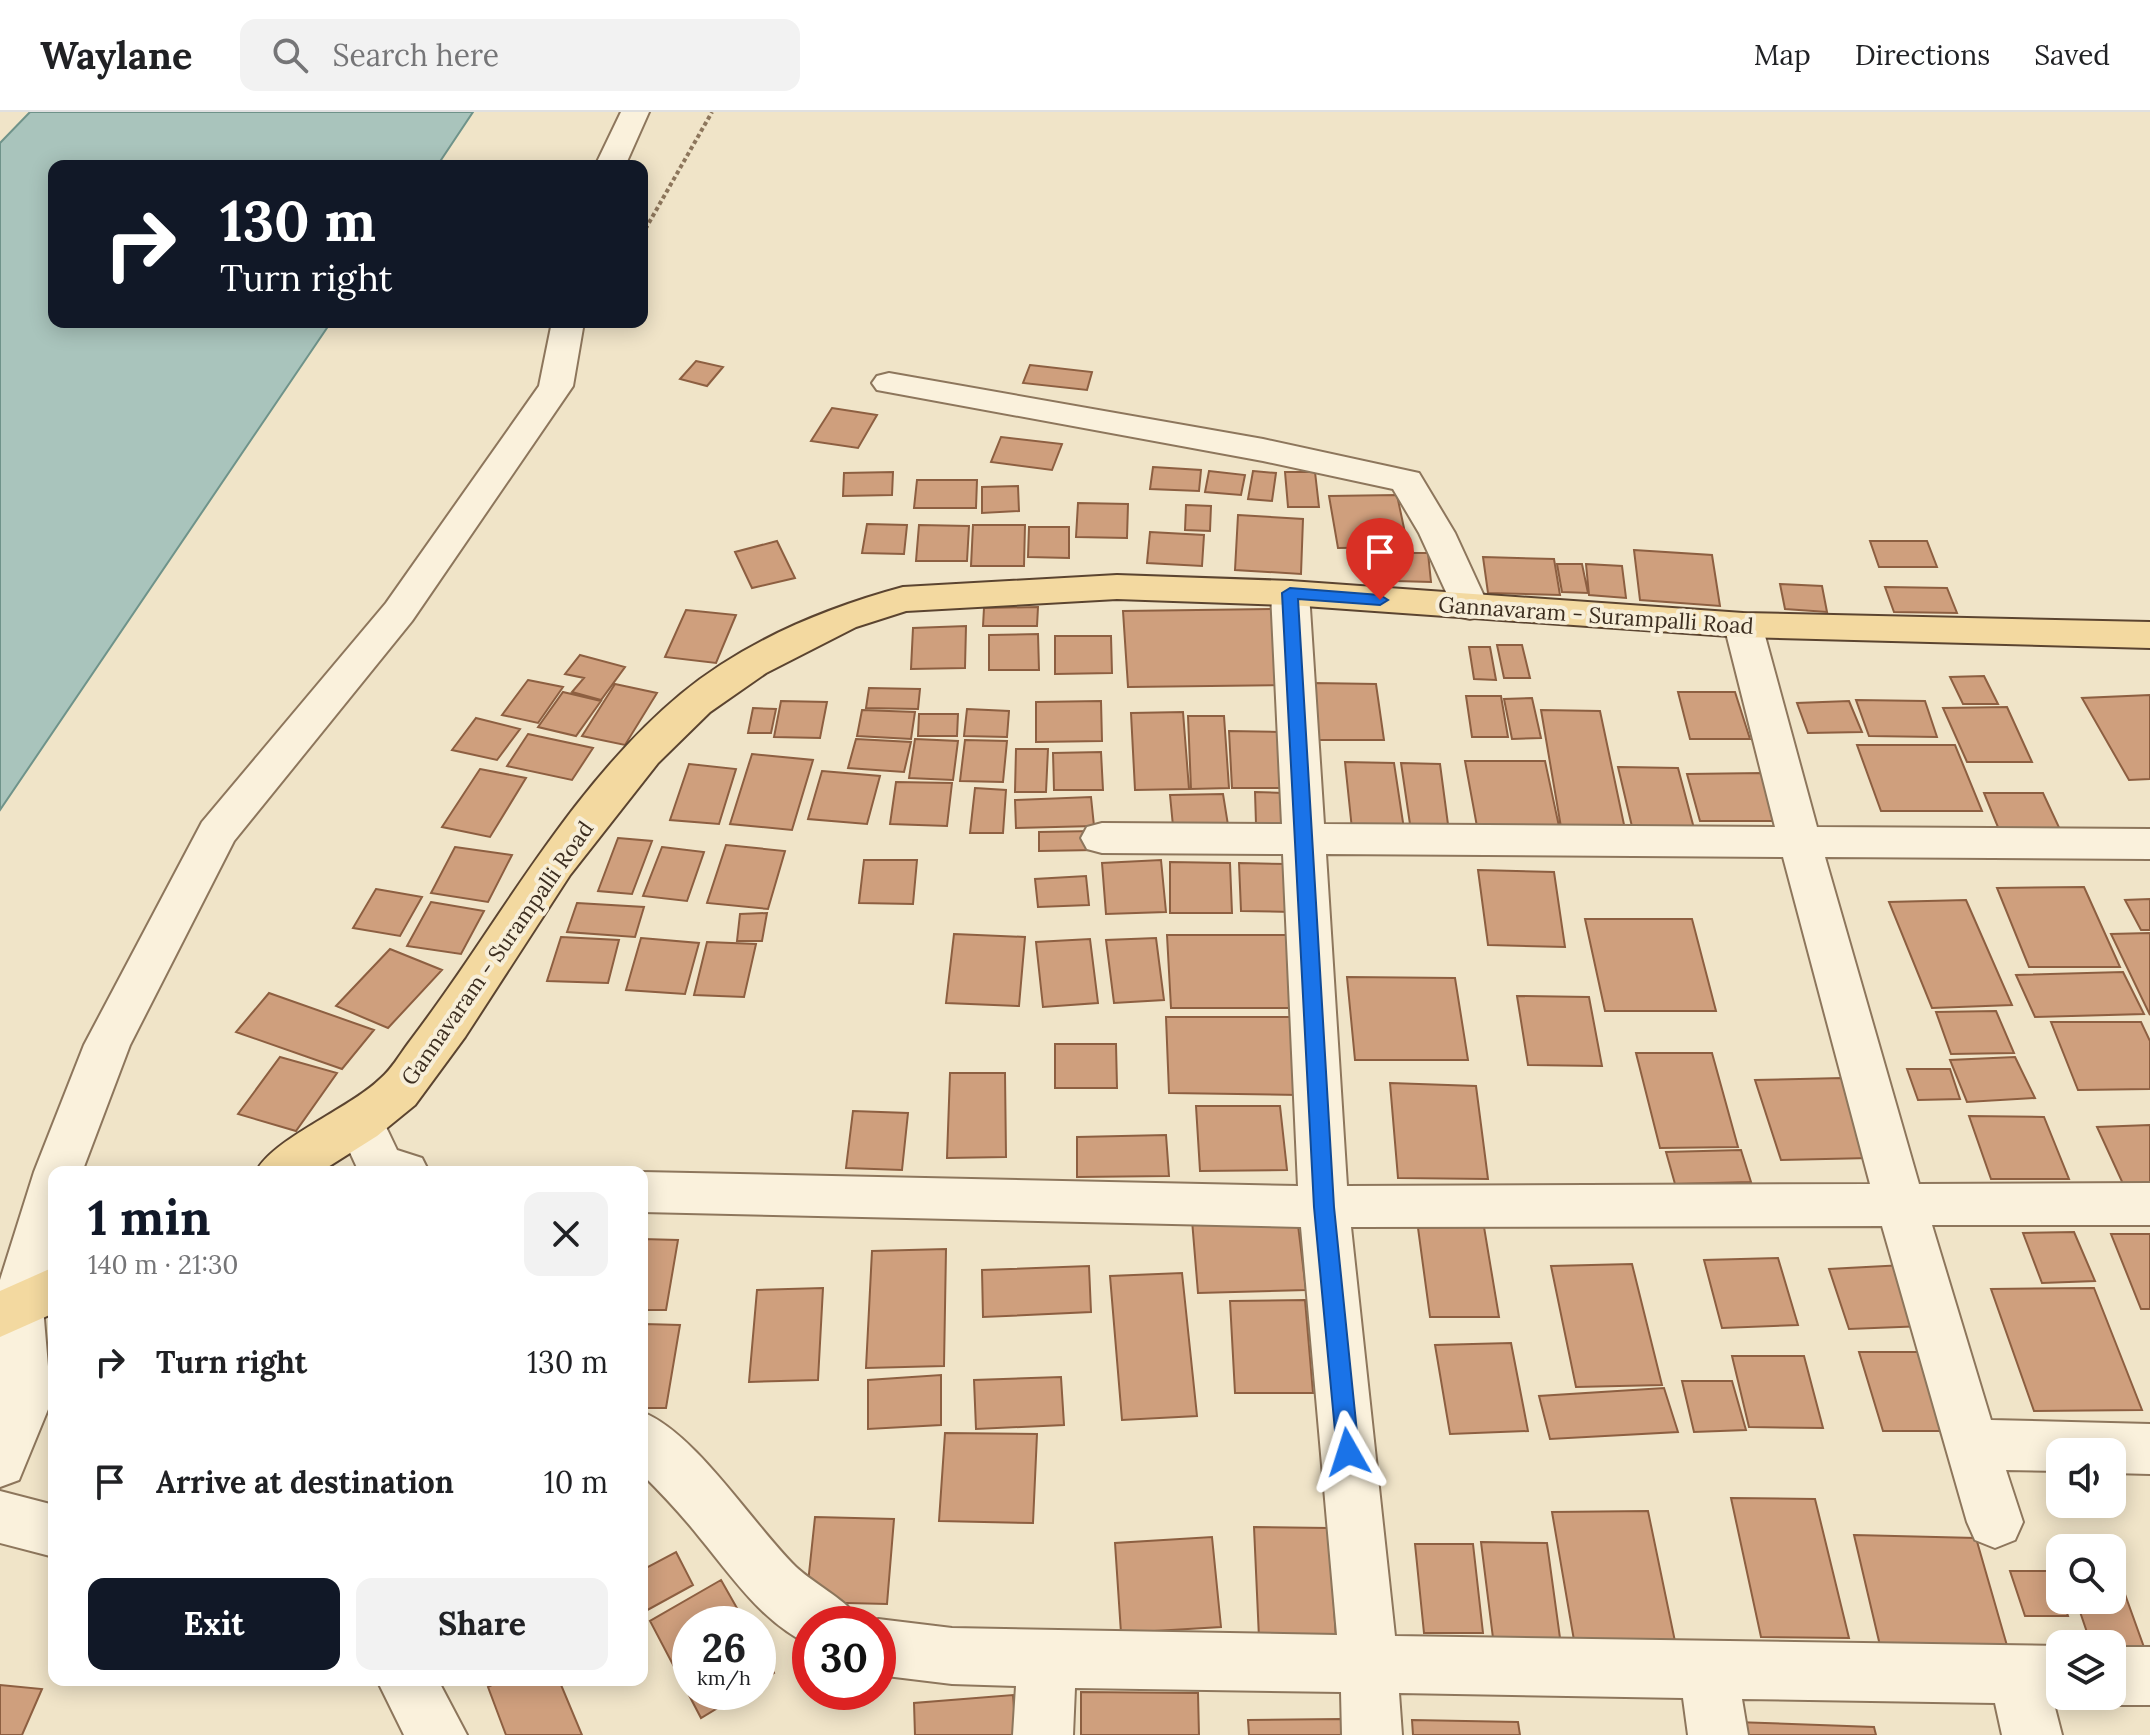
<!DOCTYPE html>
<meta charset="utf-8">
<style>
:root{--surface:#fff;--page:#f2f2f2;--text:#202124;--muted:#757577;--line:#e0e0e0;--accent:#111827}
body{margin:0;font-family:Lora,serif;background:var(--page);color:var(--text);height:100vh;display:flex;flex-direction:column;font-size:30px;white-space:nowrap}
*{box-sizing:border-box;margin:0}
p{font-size:26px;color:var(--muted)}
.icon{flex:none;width:44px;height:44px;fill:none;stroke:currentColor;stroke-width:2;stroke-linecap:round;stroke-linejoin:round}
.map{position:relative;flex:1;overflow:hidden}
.panel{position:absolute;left:48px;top:1054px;width:600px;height:520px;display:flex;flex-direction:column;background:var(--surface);border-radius:16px;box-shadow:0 4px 20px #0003}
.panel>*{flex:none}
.guide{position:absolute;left:48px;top:48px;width:600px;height:168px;border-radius:16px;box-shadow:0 4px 20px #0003;background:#111827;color:#fff;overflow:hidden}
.tools{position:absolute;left:2046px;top:1326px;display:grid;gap:16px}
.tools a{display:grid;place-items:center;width:80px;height:80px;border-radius:16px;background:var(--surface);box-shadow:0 4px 20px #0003;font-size:40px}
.speed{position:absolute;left:672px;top:1494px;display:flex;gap:16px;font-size:40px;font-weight:700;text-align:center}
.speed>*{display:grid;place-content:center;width:104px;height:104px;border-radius:50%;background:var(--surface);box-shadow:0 4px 20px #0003;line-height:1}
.speed small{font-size:20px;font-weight:400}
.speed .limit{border:12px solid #d22;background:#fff;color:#111}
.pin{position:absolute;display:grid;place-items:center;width:68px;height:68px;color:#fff;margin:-82px -34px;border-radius:50% 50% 50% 0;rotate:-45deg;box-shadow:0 0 8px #0007}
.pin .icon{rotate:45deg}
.me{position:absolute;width:88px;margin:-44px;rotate:354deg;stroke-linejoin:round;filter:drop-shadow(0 0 6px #0008)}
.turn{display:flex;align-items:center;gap:28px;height:168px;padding:0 40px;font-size:36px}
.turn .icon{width:104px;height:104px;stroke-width:2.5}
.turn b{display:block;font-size:56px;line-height:68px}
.round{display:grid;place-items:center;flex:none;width:84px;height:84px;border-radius:16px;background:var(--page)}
.headline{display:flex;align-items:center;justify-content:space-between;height:136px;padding:0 40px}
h1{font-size:48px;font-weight:800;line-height:60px;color:var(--accent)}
.primary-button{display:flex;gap:16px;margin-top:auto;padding:16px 40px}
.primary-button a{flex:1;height:92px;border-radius:16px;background:var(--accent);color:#fff;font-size:32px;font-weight:800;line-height:92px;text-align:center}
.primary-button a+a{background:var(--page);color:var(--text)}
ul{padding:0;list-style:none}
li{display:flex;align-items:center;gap:24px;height:120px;padding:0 40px}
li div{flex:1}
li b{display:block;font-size:30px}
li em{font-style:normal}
header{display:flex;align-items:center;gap:48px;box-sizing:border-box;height:112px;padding:0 40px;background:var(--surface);border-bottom:2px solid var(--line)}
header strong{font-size:38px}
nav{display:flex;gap:44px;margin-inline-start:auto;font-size:28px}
.search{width:560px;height:72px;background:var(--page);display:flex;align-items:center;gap:20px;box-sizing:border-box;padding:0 28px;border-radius:16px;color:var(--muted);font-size:30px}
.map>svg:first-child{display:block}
.water{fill:#a9c4bc;stroke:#6f938a;stroke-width:2}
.building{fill:#cf9f7d;stroke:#8d5f41;stroke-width:2}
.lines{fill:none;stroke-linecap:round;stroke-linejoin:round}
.minor-casing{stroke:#8d765c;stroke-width:4}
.primary-casing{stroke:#5b4430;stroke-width:4}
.path{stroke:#8d765c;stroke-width:4;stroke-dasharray:4 3;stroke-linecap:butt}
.minor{fill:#faf1dc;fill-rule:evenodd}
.primary{fill:#f3d9a0;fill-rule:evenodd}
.route{fill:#1a73e8;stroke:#114b97;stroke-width:2}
.labels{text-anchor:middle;stroke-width:8;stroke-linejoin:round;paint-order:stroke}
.street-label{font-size:22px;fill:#3d2e20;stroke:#f7eed8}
</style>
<header>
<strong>Waylane</strong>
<div class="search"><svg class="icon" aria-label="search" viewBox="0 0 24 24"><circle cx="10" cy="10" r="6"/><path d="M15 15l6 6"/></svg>Search here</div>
<nav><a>Map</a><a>Directions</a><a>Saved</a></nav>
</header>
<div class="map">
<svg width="2150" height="1623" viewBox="0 0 2150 1623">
<rect width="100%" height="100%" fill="#f0e4c8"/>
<path class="water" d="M30,0H473L437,54H54V210H331L0,698V31Z"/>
<path class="building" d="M696,249L723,255L707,274L680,267Z
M1030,253L1092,260L1087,278L1023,271Z
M832,296L877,303L858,336L811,329Z
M1001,325L1062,332L1052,358L991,350Z
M1153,355L1201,358L1199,379L1150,377Z
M1209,359L1245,363L1241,383L1205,380Z
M1253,359L1276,361L1272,389L1248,387Z
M893,360L892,383L843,384L844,361Z
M1285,360H1315L1319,395H1288Z
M917,368H977L976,396H914Z
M1018,374L1019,399L982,401V375Z
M1397,383L1408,435L1338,436L1329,384Z
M1078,391L1128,392L1127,426L1076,425Z
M1186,393L1211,394L1210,419L1185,418Z
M1238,403L1303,407L1301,462L1235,458Z
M867,412L907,413L904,442L862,441Z
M919,413L969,414L967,449H916Z
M973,413H1025L1024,454H971Z
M1029,415H1069V446L1028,445Z
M1150,420L1204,423L1202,454L1147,451Z
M777,429L795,466L752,476L735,440Z
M1870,429H1927L1937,455H1879Z
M1634,438L1712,443L1720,494L1640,488Z
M1392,441H1428L1431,470L1395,469Z
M1483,445L1554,447L1560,483L1488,481Z
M1557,452H1582L1588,481L1562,480Z
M1586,452L1622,454L1626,486L1589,483Z
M1780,472L1822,474L1827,500L1785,497Z
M1885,475L1947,476L1957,501L1894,500Z
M1038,495L1037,514H983L984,496Z
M1274,497L1284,573L1128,575L1123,499Z
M686,498L736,503L716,551L665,545Z
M966,514L965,556L911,557L913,516Z
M1038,522L1039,558H989V523Z
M1055,524H1111L1112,561L1055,562Z
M1497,533H1522L1530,566H1504Z
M1469,535H1490L1496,568L1474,567Z
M580,543L625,555L601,588L572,580L584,566L565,562Z
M1984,564L1998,592H1963L1950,565Z
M528,568L563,575L538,611L502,603Z
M1313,571L1376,572L1384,628H1319Z
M615,572L657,581L625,633L582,624Z
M869,576L920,577L918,597L866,596Z
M563,580L601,589L576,624L538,615Z
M1678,580H1735L1750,627H1690Z
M2150,583V667L2129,668L2082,586Z
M1466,584H1501L1508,625H1472Z
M1532,586L1541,626L1512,627L1504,587Z
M1856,588L1925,589L1937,625L1869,624Z
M781,589L827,590L820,626L774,625Z
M1101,589L1102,629L1036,630V590Z
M1849,589L1862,620L1808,621L1797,591Z
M2007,595L2032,650H1967L1943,596Z
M753,596L776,597L771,621H748Z
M967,597L1009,599L1007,625L964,624Z
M862,598L915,600L911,627L857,624Z
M1541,598L1600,599L1626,722L1562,721Z
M1183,600L1189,677L1135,678L1131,601Z
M919,602H958L957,624H918Z
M1188,604H1224L1229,676L1191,677Z
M476,606L520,617L497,648L452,638Z
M1229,619L1279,620L1283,676H1232Z
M528,622L593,636L572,668L507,654Z
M856,627L911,630L904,660L848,656Z
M915,627L958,629L953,668L909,666Z
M965,628L1007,629L1003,670L960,669Z
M1857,633H1955L1982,699H1881Z
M1016,637H1048L1046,680H1015Z
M1101,640L1103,678H1054L1053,641Z
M752,642L813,648L792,718L730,712Z
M1465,649H1545L1560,719L1478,720Z
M1345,650L1394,651L1404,717H1352Z
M1401,651L1440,652L1449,720L1411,719Z
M689,652L736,657L719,712L670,708Z
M1618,655L1678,656L1696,724L1634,723Z
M480,657L526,666L490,725L442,715Z
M822,659L880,664L867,712L808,707Z
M1763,661L1778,709H1700L1687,662Z
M896,670L952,671L947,714L890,712Z
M975,676L1006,678L1003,721H970Z
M1255,680L1283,681L1285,712H1256Z
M1984,681H2043L2063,724L2002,725Z
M1223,682L1228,713L1173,714L1170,683Z
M1091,685L1094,714L1016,716L1015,688Z
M1094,719L1095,738L1039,739V720Z
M618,726L652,729L632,782L598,779Z
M726,733L785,739L768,797L707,791Z
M455,735L512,743L488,790L431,781Z
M662,735L704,740L687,789L643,784Z
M864,748H917L913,792L859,791Z
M1161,748L1166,800L1106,802L1102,751Z
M1170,750L1230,751L1232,801H1170Z
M1239,751L1288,752L1292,800L1241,799Z
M1478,758L1554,760L1565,835L1488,833Z
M1086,764L1089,793L1038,795L1035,767Z
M2084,775L2120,855H2029L1997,776Z
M376,777L422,785L400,824L353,816Z
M2150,787V818H2141L2125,788Z
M1966,788L2012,893L1932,896L1889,790Z
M431,790L484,799L461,842L407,834Z
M577,791L644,795L635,825L567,820Z
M767,801L762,829H737L740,802Z
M1585,807H1692L1716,899H1605Z
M2150,821V903L2111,822Z
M954,822L1025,825L1019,894L946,891Z
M1167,823H1287L1294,896H1171Z
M561,825L619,828L608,871L547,869Z
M641,826L699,831L685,882L626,878Z
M1156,826L1164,888L1114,891L1106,828Z
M1090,827L1098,891L1043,895L1036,830Z
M707,830L756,832L744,885L694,883Z
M390,837L442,858L388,916L336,894Z
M2123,860L2144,902L2035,905L2016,863Z
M1347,865L1455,866L1468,948H1355Z
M269,881L374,918L342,957L236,920Z
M1517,884L1589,885L1602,954L1528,953Z
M1996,899L2014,941L1951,942L1936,900Z
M1166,905H1293L1299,983L1169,981Z
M2051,910H2141L2150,929V977L2078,978Z
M1055,932H1116L1117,976H1055Z
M1636,941H1712L1738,1035L1660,1036Z
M280,945L337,961L296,1019L238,1002Z
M2015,945L2035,986L1967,990L1950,948Z
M1907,957H1950L1960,987L1918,988Z
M950,961H1005L1006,1045L947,1046Z
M1842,966L1870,1046L1781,1048L1755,968Z
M1390,971L1476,974L1488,1067L1398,1066Z
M1196,994H1280L1287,1058L1200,1059Z
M853,999L908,1001L902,1058L846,1056Z
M1969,1004L2044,1005L2069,1067H1991Z
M2150,1013V1073L2124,1074L2097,1015Z
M1166,1023L1169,1064L1077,1065V1025Z
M1741,1038L1751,1070L1675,1072L1666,1040Z
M1297,1105L1306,1178L1198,1181L1192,1108Z
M1484,1115L1499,1205H1430L1418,1116Z
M2074,1120L2095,1169L2042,1171L2023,1121Z
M2111,1122H2150V1197H2141Z
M642,1127L678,1128L666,1198H642Z
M946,1137L944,1254L866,1256L872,1139Z
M1778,1146L1798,1213L1722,1216L1704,1148Z
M1632,1152L1662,1273L1576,1275L1551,1154Z
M1904,1153L1925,1214L1849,1217L1829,1157Z
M1089,1154L1091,1200L983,1205L982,1158Z
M1182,1161L1197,1304L1122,1308L1110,1164Z
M823,1176L818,1268L749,1270L757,1178Z
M2094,1176L2142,1298L2034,1299L1991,1177Z
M1305,1188L1313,1281H1235L1230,1189Z
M644,1212L680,1213L666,1296H642Z
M1511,1231L1528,1319L1450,1322L1435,1233Z
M1859,1240H1932L1957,1319H1883Z
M1732,1244H1804L1823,1316L1749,1315Z
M941,1263V1313L868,1317V1268Z
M1061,1265L1064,1313L976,1317L974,1268Z
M1682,1269H1732L1746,1318L1694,1320Z
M1664,1276L1678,1320L1550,1327L1539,1284Z
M945,1321L1037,1322L1033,1411L939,1409Z
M1731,1386L1815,1387L1849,1526L1761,1525Z
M1648,1399L1677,1539L1576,1540L1552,1400Z
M815,1405L894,1407L887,1492L806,1490Z
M1254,1415L1329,1416L1336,1526H1259Z
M1854,1423L1976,1426L2010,1544L1882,1542Z
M1212,1425L1221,1515L1121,1521L1115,1431Z
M1481,1430L1547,1431L1560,1526H1493Z
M1415,1432H1473L1483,1521H1424Z
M676,1440L693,1473L642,1501V1458Z
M2010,1459H2053L2068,1504H2025Z
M721,1468L746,1512H690V1580H744L701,1606L650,1509Z
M2112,1474H2122L2150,1552H2112V1532H2091L2076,1488H2112Z
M758,1533L774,1561L758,1571Z
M501,1568H559L582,1623H506L488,1575Z
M0,1573L42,1577L22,1623H0Z
M1081,1580L1198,1581L1199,1623H1081Z
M1013,1583L1016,1623H915L914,1591Z
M1341,1607L1342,1623H1249L1248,1608Z
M1412,1608L1518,1610L1520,1623H1413Z
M1735,1610L1874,1615L1876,1623H1738Z"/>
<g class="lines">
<defs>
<path id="minor" d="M621,0H649L625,54H595Z
M552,210H584L573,274L412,509L234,729L130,933L82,1060H54V1157L43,1195L51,1290L19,1368L0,1375V1168L34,1060L84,933L202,710L386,491L539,274Z
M889,261L1263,327L1419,361L1455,421L1489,495L1483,504L1470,507L1457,504L1419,421L1393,377L1263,349L877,278L872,271L877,264Z
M1290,469L1303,473L1309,481L1324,712L1775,715L1724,513L1729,504L1743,501L1757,504L1762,513L1817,715L2150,717V747L1825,745L1919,1072L2150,1071V1113H1932L1991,1308L2150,1312V1362L2112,1361V1340H2060V1359L2006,1358L2023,1410L2015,1428L1995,1436L1975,1428L1967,1410L1882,1114L1351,1115L1395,1524L2060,1534V1584H2079L2054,1592L2062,1623H2002L1995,1591L1742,1587L1748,1623H1688L1683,1586L1399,1581L1402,1623H1342L1341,1580L1075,1576L1073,1623H1013L1016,1574L952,1572L878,1563V1512H865L878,1507L952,1516L1337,1523L1301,1115L642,1100V1060L1298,1074L1283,742L1102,741L1087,737L1081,726L1087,715L1102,711L1282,712L1271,481L1277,473ZM1326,742L1783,745L1870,1072L1347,1074Z
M360,991L377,996L397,1038L422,1046L429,1060H359L336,1010L343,996Z
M642,1300C695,1320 753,1413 796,1455C806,1465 844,1489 848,1495C852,1500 853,1507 856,1512H810V1533C762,1510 733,1466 700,1426C682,1403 662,1382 642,1362Z
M0,1379L54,1393V1445L0,1431Z
M2112,1535H2150V1593H2112L2091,1584H2112Z
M377,1568H438L467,1623H404Z"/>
<path id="primary" d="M1117,463L1290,469L1743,501L2150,510V536L1743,525L1290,493L1117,487L906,499L856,515L766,561L710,600L658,651L570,763L465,925L415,993L377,1024L320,1060H256C272,1027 349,997 380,967C392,957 400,942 410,929C438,892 464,854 490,815C545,733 604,646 681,582C744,530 825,496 903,475Z
M54,1155V1201L0,1225V1179Z"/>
</defs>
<use href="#minor" class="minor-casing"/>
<use href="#primary" class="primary-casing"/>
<path class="path" d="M642,123L712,0"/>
<use href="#minor" class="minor"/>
<use href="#primary" class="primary"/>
</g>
<path class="route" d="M1290,476L1380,483L1388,488L1380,493L1298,487L1334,1095L1359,1340L1356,1347L1348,1350L1340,1347L1337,1340L1314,1095L1282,481Z"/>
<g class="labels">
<g class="street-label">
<text transform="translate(1596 503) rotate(4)" y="8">Gannavaram - Surampalli Road</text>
<text transform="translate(497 841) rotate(-55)" y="8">Gannavaram - Surampalli Road</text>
</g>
</g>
</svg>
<div class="tools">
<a><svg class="icon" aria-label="sound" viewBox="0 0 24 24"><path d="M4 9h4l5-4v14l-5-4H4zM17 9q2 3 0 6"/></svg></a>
<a><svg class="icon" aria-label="search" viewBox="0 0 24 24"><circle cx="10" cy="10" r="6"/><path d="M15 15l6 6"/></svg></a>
<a><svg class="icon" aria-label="layers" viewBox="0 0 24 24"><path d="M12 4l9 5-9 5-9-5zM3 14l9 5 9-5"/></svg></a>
</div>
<div class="speed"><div>26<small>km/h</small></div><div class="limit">30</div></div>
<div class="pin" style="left:1380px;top:488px;background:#d93025"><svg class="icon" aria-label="arrive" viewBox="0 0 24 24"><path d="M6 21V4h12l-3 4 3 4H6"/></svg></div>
<svg class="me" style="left:1348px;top:1340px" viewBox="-20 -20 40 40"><path d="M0-17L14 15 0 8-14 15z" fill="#1a73e8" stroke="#fff" stroke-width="4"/></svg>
<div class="guide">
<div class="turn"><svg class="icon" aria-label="right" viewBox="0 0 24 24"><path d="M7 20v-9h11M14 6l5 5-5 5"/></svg><div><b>130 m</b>Turn right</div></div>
</div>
<section class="panel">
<div class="headline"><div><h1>1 min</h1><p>140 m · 21:30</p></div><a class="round"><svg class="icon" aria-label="close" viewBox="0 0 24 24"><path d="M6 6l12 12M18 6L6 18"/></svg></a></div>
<ul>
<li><svg class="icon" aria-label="right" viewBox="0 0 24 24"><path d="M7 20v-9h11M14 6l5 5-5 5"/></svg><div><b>Turn right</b></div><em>130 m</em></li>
<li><svg class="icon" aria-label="arrive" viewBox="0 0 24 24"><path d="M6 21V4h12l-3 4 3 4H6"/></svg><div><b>Arrive at destination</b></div><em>10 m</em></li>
</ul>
<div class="primary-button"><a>Exit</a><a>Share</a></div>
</section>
</div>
